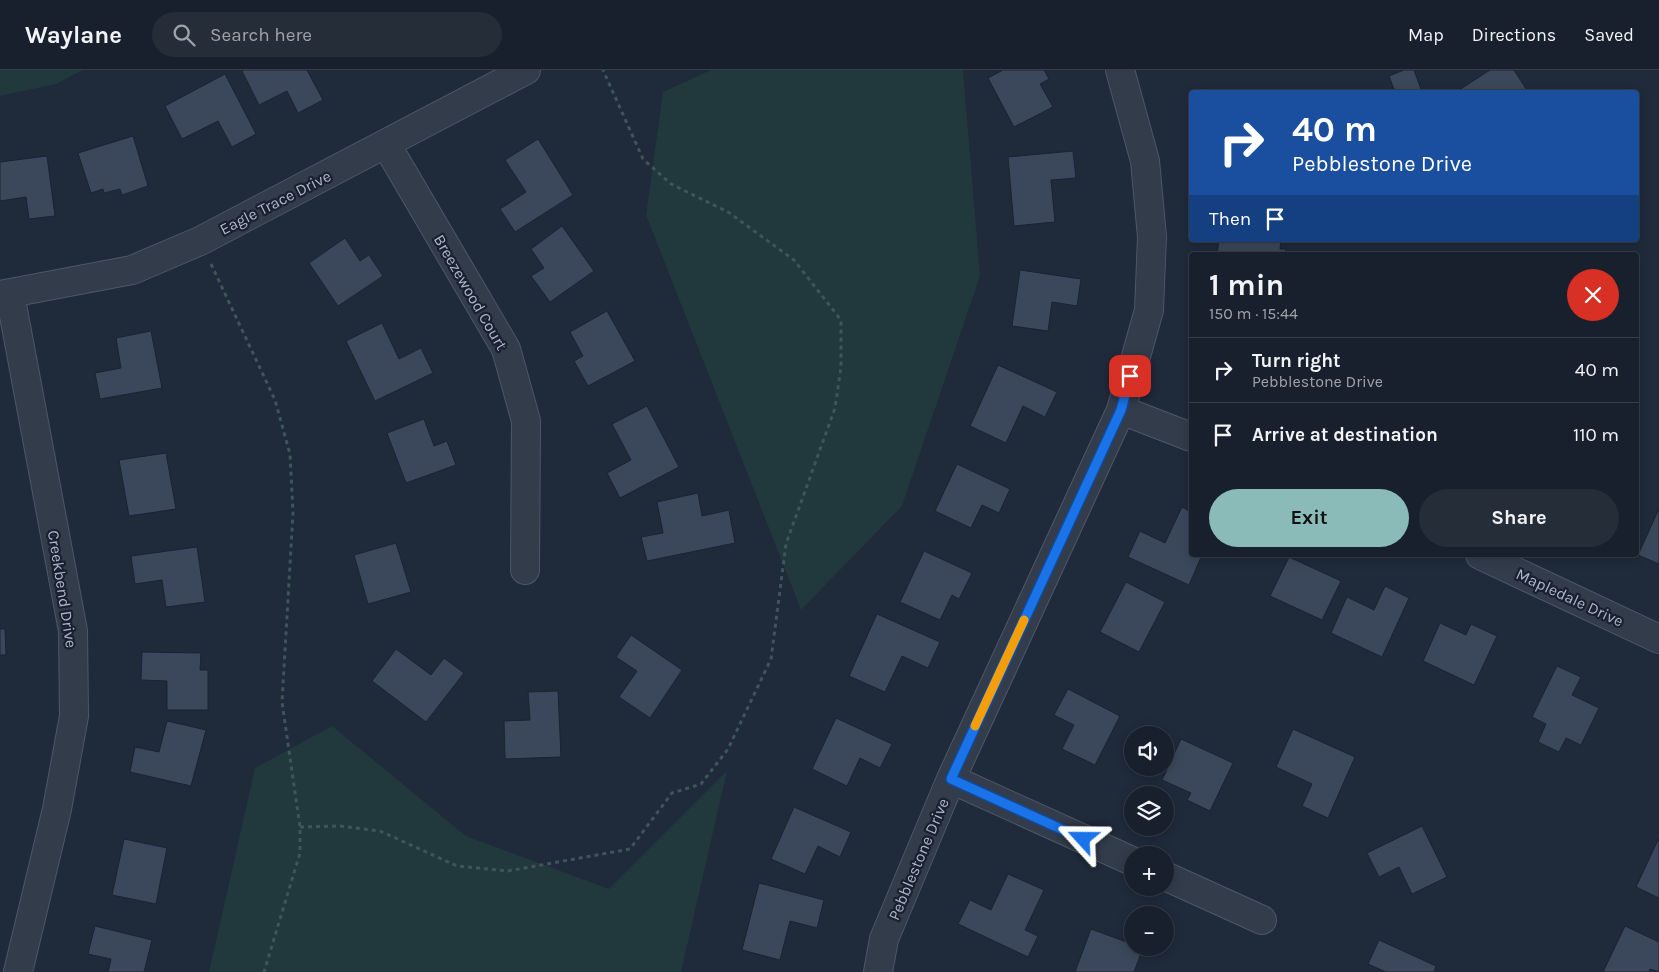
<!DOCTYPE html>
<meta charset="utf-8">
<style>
:root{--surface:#17202c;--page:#242d38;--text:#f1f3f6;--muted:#9ea3a9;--line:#363e48;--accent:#8bbbb9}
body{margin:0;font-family:Karla,sans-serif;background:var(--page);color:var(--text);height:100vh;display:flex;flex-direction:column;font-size:19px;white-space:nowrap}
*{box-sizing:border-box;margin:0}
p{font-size:16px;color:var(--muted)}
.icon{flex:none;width:28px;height:28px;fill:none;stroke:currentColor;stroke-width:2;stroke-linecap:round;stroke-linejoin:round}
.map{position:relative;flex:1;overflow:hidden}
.drawer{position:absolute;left:1189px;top:182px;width:450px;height:305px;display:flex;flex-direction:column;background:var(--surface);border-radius:5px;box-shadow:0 2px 12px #0003,0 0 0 1px var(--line)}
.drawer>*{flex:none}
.top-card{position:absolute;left:1189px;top:20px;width:450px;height:152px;border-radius:5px;box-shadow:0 2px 12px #0003,0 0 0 1px var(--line);background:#1a4fa0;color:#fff;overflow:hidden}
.buttons{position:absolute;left:1124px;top:656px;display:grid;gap:10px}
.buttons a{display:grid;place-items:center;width:50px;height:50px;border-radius:50%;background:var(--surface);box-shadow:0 2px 12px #0003,0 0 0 1px var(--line);font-size:25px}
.pin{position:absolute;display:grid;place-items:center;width:42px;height:42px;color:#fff;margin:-21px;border-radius:10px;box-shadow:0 2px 8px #0006}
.me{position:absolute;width:55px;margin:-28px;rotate:294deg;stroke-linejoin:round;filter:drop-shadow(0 0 4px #0008)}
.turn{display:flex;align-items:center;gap:18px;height:105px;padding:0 20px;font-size:22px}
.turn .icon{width:65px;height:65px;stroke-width:2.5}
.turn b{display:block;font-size:35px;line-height:42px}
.then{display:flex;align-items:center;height:48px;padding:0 20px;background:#0003;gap:10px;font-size:19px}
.round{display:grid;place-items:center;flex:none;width:52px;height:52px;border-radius:26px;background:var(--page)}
.head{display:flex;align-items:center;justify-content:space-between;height:85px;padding:0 20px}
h1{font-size:30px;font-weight:700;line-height:38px}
.cta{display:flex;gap:10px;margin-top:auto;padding:10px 20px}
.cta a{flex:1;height:58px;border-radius:30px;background:var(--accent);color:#111;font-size:20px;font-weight:700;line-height:58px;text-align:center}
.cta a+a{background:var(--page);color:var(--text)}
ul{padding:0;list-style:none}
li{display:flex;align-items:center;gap:15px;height:65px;padding:0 20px;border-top:1px solid var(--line)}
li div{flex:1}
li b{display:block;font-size:19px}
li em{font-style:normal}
header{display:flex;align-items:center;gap:30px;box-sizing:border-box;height:70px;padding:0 25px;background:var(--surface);border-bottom:1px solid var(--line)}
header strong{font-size:24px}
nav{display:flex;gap:28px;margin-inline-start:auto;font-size:18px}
.search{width:350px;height:45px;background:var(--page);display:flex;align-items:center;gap:12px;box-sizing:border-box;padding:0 18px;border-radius:28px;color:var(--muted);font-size:19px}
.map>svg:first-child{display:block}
.green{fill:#21383c}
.building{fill:#3b485b;stroke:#1b2332}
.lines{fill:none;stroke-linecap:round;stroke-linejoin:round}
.street-casing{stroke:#4e5766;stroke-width:30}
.path{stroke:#3f5559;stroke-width:3;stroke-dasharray:4 4;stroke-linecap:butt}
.street{stroke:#333c4b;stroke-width:28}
.route-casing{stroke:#114b97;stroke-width:12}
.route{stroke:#1a73e8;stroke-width:9}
.slow{stroke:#f59e0b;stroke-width:9}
.labels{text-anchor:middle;stroke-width:4.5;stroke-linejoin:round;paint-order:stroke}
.street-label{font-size:16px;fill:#aeb7c8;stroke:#192130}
</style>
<header>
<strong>Waylane</strong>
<div class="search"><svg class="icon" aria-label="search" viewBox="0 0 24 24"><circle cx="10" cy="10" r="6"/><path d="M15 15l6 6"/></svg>Search here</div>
<nav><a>Map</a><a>Directions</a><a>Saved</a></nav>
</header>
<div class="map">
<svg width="1659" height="902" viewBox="0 0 1659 902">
<rect width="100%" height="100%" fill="#1f2a3b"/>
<path class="green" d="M0,0H83L56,14L0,26Z
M711,0H963L980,206L902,436L801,540L646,145L663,22Z
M332,656L466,766L609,819L727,701L681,902H209L255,698Z"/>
<path class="building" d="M244,0H307L323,30L298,43L287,21L259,35L242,1Z
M1003,0H1044L1049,9L1040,14L1053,37L1014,57L988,8Z
M1404,0H1414L1422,22H1395L1389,6Z
M1490,0H1514L1528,22H1461L1459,20Z
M225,4L256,64L232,77L218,51L182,69L165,36Z
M133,66L148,116L122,125L120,119L104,123L103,119L91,123L78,83Z
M538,69L573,125L515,162L500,139L526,122L505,90Z
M1073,81L1076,108L1051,110L1055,152L1014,156L1008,87Z
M47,86L55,146L29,149L26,127L0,131V92Z
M562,156L594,201L550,232L531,206L544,198L531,179Z
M345,168L360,191L369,185L383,206L338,236L309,193Z
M1219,170H1281L1280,179H1286L1285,185H1217Z
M1020,200L1081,209L1077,236L1052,232L1048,261L1012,256Z
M607,241L635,291L588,316L574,291L583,286L570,262Z
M382,253L399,289L421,278L433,303L375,331L346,271Z
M151,261L162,318L100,329L95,303L121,298L116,268Z
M998,295L1057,322L1045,347L1023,336L1006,373L970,356Z
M647,336L679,397L620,428L607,403L631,390L612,354Z
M424,349L434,376L447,371L456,395L406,413L387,363Z
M166,383L176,439L129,446L119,390Z
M957,394L1010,419L999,443L982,435L971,458L935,441Z
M698,423L702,446L729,440L735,473L647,491L641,467L663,463L657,432Z
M1182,437L1191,442V485H1202L1189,515L1128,487L1140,461L1165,473Z
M1658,441L1659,442V494L1638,485Z
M396,473L411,522L368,534L354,485Z
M197,477L205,532L166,537L162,510L135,514L131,486Z
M924,481L972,503L959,529L952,525L940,550L900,532Z
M1289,487L1341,511L1322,550L1270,526Z
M1126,512L1165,532L1139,582L1100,562Z
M1385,516L1409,528L1382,587L1331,563L1347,527L1374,540Z
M877,544L940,572L928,598L902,586L885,622L849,606Z
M1440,553L1466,565L1471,554L1497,566L1474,615L1423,591Z
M0,559H5L6,585H0Z
M631,565L682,600L650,648L619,627L637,601L616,587Z
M396,579L431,605L444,588L464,603L426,652L372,611Z
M142,582L201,583L200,600H208V640H167V611L141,610Z
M1557,596L1581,607L1572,625L1599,638L1581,675L1566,668L1559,682L1538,672L1546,654L1532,647Z
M1068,619L1120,646L1095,695L1062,679L1074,655L1054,645Z
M558,621L561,687L505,689L504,651L530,650L528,622Z
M836,648L892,674L880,698L860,688L847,716L812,699Z
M167,651L206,660L191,716L130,702L135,677L159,682Z
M1293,659L1355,687L1328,748L1302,736L1312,714L1276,697Z
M1181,669L1233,693L1210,741L1187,730L1191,723L1162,710Z
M794,737L851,762L840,787L818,776L805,804L771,789Z
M1422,756L1447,807L1412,824L1399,797L1379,807L1367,783Z
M1659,768V828L1636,817Z
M124,769L167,778L156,834L112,825Z
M1008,804L1044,820L1025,860L1038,866L1028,887L958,854L970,830L991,840Z
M759,813L824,830L817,858L790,851L780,890L742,880Z
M95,856L152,870L144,902H108L111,889L88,884Z
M1625,856L1659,872V902L1650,899L1649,902H1603Z
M1091,859L1132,874V878H1143L1134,902H1075Z
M1379,870L1436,896L1434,902H1386L1368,894Z"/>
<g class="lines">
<defs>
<path id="street" d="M386,74L506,279L526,351L525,500
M10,224L73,561L74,646L57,739L18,902
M0,225L132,200L200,171L526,0
M1121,340L1191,367
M1480,485L1659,569
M951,709L1132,791
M1165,806L1262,850
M878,902L884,869L951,709L1121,340L1149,240L1152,167L1145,91L1120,0"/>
</defs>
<use href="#street" class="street-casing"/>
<path class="path" d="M211,194L275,330L290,384L293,443L282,632L300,757V783L264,902
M300,757L340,756L380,761L457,796L508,801L630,779L672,723L701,714L728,679L771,589L786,474L835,338L841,297V250L794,190L728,142L671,114L643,89L603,0"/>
<use href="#street" class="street"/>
</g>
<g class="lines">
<defs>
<path id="route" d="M1083,769L951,709L1121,340L1130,306"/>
</defs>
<use href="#route" class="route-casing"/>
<use href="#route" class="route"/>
<path class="slow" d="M975,656L1024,550"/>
</g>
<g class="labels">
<g class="street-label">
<text transform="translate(275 132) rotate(-27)" y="6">Eagle Trace Drive</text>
<text transform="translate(471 222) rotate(60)" y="6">Breezewood Court</text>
<text transform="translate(63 519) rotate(81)" y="6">Creekbend Drive</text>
<text transform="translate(1570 527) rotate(25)" y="6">Mapledale Drive</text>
<text transform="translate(918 789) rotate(-67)" y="6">Pebblestone Drive</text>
</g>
</g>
</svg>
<div class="buttons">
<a><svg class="icon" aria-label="sound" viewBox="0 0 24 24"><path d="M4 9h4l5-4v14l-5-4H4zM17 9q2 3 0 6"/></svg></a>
<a><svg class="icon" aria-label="layers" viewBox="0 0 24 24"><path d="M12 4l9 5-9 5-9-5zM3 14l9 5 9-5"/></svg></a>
<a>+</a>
<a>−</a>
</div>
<div class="pin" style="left:1130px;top:306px;background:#d93025"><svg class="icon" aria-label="arrive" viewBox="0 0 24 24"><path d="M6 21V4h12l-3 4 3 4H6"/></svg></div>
<svg class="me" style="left:1083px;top:769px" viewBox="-20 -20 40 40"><path d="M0-17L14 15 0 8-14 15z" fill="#1a73e8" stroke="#fff" stroke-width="4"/></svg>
<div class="top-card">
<div class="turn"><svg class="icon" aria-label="right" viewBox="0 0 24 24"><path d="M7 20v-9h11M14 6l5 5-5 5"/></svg><div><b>40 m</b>Pebblestone Drive</div></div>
<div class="then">Then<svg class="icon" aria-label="arrive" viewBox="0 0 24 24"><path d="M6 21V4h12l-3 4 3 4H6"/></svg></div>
</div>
<section class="drawer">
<div class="head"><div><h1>1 min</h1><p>150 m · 15:44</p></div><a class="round" style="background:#d93025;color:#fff"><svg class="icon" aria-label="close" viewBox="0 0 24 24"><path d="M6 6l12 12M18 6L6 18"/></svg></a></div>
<ul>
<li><svg class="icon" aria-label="right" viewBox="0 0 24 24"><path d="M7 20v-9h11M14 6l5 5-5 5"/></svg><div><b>Turn right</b><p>Pebblestone Drive</p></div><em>40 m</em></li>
<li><svg class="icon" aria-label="arrive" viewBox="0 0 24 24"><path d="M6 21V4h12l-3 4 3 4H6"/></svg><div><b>Arrive at destination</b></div><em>110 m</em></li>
</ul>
<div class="cta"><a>Exit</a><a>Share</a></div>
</section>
</div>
